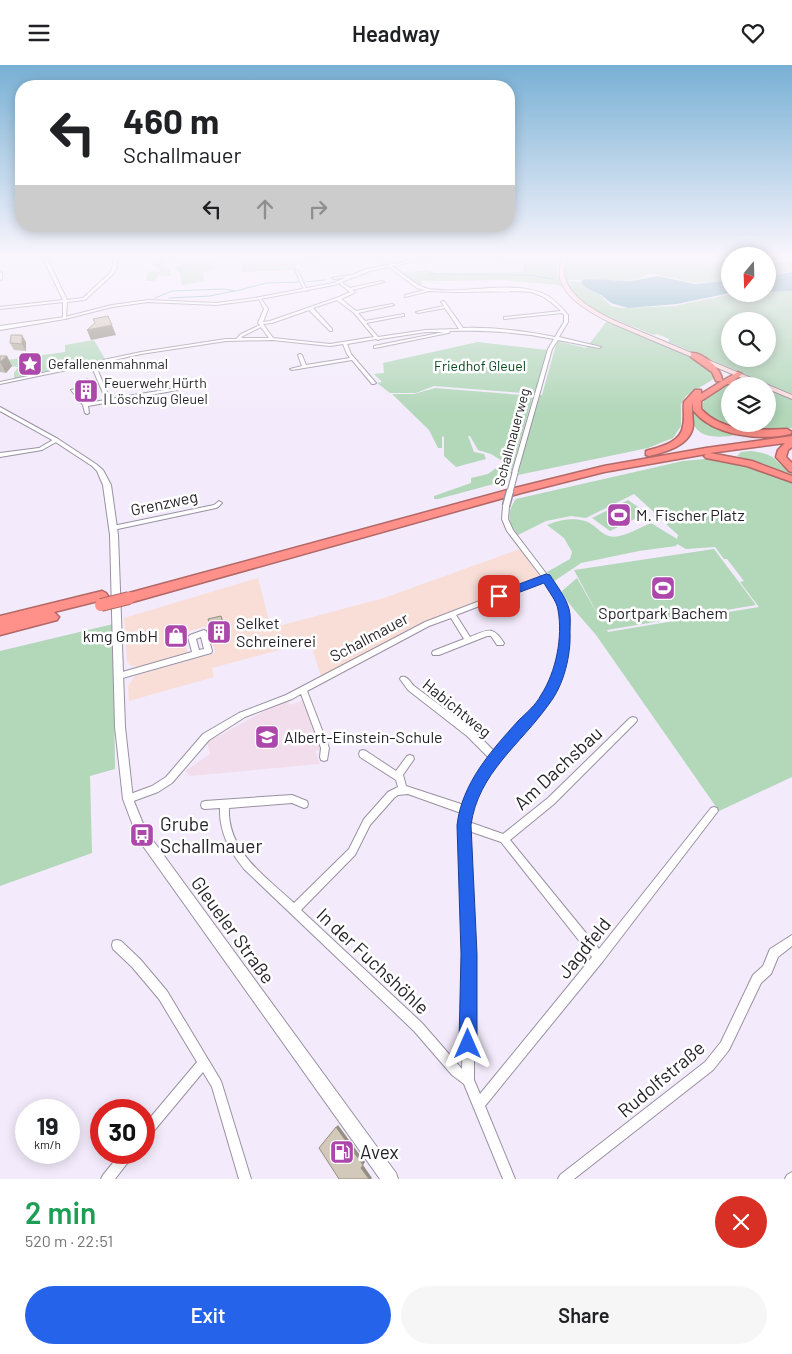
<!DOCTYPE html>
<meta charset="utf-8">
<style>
:root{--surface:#fff;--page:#f6f6f6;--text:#202124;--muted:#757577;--accent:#2563eb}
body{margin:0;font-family:Barlow,sans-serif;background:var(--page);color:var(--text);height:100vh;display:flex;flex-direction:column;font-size:19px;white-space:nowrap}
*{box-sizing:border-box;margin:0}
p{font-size:16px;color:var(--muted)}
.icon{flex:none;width:28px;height:28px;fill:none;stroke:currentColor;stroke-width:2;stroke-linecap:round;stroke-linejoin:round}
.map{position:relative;height:1114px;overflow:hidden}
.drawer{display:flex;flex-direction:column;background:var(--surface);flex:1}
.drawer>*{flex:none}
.banner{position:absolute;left:15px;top:15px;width:500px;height:152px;border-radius:20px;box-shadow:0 2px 12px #0003;background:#fff;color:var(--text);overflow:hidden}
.needle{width:32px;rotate:199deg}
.tools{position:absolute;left:721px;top:182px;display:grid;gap:10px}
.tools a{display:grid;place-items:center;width:55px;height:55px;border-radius:50%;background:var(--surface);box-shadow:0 2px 12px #0003;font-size:25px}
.speed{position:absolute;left:15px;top:1034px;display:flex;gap:10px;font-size:25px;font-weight:700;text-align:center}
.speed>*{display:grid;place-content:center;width:65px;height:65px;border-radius:50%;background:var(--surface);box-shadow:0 2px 12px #0003;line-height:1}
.speed small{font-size:12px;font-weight:400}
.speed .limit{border:8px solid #d22;background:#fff;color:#111}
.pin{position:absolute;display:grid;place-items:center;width:42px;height:42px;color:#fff;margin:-21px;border-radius:10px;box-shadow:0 2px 8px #0006}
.me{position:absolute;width:55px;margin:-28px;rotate:0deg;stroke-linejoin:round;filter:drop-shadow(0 0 4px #0008)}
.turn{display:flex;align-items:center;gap:18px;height:105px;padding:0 25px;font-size:22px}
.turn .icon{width:65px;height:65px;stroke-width:2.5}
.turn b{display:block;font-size:35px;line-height:42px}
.lanes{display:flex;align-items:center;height:48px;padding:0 25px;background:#0003;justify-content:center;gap:25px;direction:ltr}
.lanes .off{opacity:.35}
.round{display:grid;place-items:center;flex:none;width:52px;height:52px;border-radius:26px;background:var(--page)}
.summary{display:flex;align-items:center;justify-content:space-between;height:85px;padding:0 25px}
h1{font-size:30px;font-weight:600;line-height:38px;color:#1e9e55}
.primary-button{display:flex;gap:10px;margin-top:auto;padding:10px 25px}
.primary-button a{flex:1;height:58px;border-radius:30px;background:var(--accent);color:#fff;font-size:20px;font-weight:600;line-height:58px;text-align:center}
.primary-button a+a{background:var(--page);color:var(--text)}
header{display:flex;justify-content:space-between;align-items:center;height:65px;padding:0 25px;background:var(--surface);font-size:22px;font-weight:600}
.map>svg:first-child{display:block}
.commercial{fill:#f8ded7}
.education{fill:#f2dded}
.green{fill:#b2d7b9;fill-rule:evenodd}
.water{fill:#70aab8}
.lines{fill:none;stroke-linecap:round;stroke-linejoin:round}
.stream{stroke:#70aab8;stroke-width:1}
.minor-casing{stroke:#9991a1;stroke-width:2}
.tertiary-casing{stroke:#9991a1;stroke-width:2}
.secondary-casing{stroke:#9991a1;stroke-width:2}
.motorway-casing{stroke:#b26867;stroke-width:3}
.minor{fill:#fff;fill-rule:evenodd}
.tertiary{fill:#fff;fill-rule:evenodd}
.secondary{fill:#ffdedc;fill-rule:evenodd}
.motorway{fill:#ff908a;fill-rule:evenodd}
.minor-bridge-far1-casing{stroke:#9991a1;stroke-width:7;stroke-linecap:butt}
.minor-bridge-casing{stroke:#9991a1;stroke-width:9;stroke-linecap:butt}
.motorway-bridge-casing{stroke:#b26867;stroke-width:14;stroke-linecap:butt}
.minor-bridge-far1{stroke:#fff;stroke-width:5}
.minor-bridge{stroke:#fff;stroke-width:6}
.motorway-bridge{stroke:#ff908a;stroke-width:12}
.wall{fill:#b5ada0}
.shaded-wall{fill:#948d82}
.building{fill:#d3c9ba;stroke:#948d82}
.route{fill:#2563eb;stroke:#184099}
.labels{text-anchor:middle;stroke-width:5;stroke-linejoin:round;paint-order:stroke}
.far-poi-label{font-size:14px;fill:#221f25;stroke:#fff;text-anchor:start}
.far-park-label{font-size:14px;fill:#07491f;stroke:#fff}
.far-street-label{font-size:14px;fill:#221f25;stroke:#fff}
.street-label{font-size:16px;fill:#221f25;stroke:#fff}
.poi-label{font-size:16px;fill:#221f25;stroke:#fff;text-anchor:start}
.near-street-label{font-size:19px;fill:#221f25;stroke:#fff}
.near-poi-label{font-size:19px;fill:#221f25;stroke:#fff;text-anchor:start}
</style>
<header><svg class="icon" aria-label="menu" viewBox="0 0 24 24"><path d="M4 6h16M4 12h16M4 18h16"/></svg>Headway<svg class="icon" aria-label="heart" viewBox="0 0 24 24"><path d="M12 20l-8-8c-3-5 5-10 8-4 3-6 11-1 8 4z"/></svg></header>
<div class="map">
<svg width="792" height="1114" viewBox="0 0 792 1114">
<rect width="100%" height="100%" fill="#f3ebfb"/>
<path class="commercial" d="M520,484L540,512L417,561L374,586L321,611L310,577L212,603L214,612L129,636L128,621L135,611L215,588L208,561L185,567L187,588L138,602L131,601L127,596L124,553L258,513L271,563L384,533Z"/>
<path class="education" d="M303,635L322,684L315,686L320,699L190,711L185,706L210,689L207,678L213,671L215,673L266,645V643L288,636L290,640Z"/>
<path class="green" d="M150,193H229L213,195L216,197L212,200L213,204L203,208L204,216L182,220L180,208L174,203L180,201L181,199L175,198L173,195L165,196L172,211L158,210L155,216H146L148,206L160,207V204L151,199L153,196Z
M242,193H330L300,198L295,201L296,205L242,207Z
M501,193H562C553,204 558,211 563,223L558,220L505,215L421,216L422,223L402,208L427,205L436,208L523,207L524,199L508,198L506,200H502Z
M568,193H730V215L695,218L649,208L639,214L628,215H566L563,204Z
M768,193H792V206L768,211Z
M566,216L580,217L585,223L599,229L611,241L623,243L674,241L732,229L792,226V329L669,277V274L657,269L653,270C623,256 584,248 566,216ZM730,256H768V294H730Z
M607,256L695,293L715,309V313L686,331L681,339V361L673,373L648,383L518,410L537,330H542L557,276L586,283Z
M94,275L105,294L14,314V308L18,302L0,300V296L65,287V280Z
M478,277L547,285L535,329L434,321L416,328H390L377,318L382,317L374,309L384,308L383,298Z
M731,318L759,321H730V359H768V324L792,334V363C773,366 748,368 729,362C712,356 688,343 714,327C720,324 725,320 731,318Z
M435,323L533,331L511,407L505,416L438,434H434V431L471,418V413L488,409L504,397L491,389L478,385L470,371H466H468L474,387L484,389L486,394L456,402L444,391V371L442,372V383H438L429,365L392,329H414Z
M691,346L717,364L737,370C715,373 692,375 691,346Z
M751,386C780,390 772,396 792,408V411L737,391L741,387Z
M715,393L738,398L792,416V712L719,746L596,570C589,561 563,534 562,526L577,513L603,559L574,505L714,484L756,540L607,565L608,567L759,542L740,517L744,516L727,494H724L715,482L686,484L677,479L676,481L639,486L581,498L553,517L547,507L570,494L572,487L564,473L547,460C558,455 573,452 585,456C598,460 603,475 619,471C630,469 641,462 651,458L677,474L678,470L666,459L672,457L655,448L634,429L586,453L571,451L546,456L518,470C508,457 506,448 516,434L683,396Z
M628,435L647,448L610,466L592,453Z
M113,559L115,704L90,711L92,788L0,821V586Z"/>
<path class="water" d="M792,207V226L768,227V211Z
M658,211L695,219L730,215V228L677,239L628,243L611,238L601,230L586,223L581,218L582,215L586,214L631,216Z"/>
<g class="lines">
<path class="stream" d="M429,209L529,210L553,214
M304,217L326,215
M155,233L172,226L223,224L236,226L266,218L299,217
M169,233L210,231L234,226"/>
<defs>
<path id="minor" d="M43,193H47L67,235L83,233L110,208L113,201L114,193H117V201L113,209L85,235L67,237L66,254L63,253V237L0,244V242L63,235Z
M376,193H380L382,194L380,195Z
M390,200C403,207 414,221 429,224C464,230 517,213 548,231C556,236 562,243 568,250V257L559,272L601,282L599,283L558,275L552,284L517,409H513L512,408L548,284L554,274C520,267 484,265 450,266L449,268H448L375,283H374V281L444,267H426L380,274L378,275L376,274L347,279L351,289L376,318L374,319H372L352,295L292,305L290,304L302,301L298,290L300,289L302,290L306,300L350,293L347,289L343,279L330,281L272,275L226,276L141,289L95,299L110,334L176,323L178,324V325L88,341L89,348L87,349L85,348L83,340L71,325L75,324L86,338L106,335L91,300L0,319V317L141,287L226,274H236L241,269L260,260L258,258L264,244L258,232H260L268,244L263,257L270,256L339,232L350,227L340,219L341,217L350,223L382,216L384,217L352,225L355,227L354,228L341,234L356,246L392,239L394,240L358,248L365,256L404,249V251H403L366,258L378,272L426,265L459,264L445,243L418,248L416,247L444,241L441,237L443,236H444L463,263C493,262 525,266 555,272L564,257V250L562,248L504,254V252H505L561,246L551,237L542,231L531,227L518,226L456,227L429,226L405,232V230L425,225L417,223L389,202ZM337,235L354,248L374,272L330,279L273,273L263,259L272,258L309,245L330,266H332V264L313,243ZM261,262L269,273H241L243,271Z
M295,205L298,206L307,226L304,225Z
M0,207L2,208V214L0,215Z
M357,209L358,211L334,214L332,213Z
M56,373L59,375L58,376L42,385L0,392V388L39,383Z
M219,436L222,438L218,442L216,443L113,465L110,463L113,461L214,440Z
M506,439L509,441L508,454L513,465L548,511L567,544L569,577L563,605L549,637L497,695L480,724L470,745L469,757L503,769L548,733L630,653L633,652L636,653L637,655L636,657L554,739L510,775L599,884L711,743L714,742L717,743L718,746L603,896L485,1041L515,1114H503L464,1019L452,1010L414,966L244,804C230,786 219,767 220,743L205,744L202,743L201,740L202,737L205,736L292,730L307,736L308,739L307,742L304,743L292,738L229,743C227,786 266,812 294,838L349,784L364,754L388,727L398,722L396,715L360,692L359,689L360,686L363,685L366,686L396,706L407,691L410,690L413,691L414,694L403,710L406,721L464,740L474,718L489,693L467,671L408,625L400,614L401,612C407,610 410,617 414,621L473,665L494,686L543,633L555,605L561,577V544L545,516L456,550L470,572C488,565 492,560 504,578L503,580H497L491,571H487L439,590H433L432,588L433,586L464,574L451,553L429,561L307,626L329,683L327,695L324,696L321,695L320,692L321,683L301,629L292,634L245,652L209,675L172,718L158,727L128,738L125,737L124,734L125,731L152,721L166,712L203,669L239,648L286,630L425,557L542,512L507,466L502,454L503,441ZM408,729L461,748L460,760L464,889L462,1004L422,958L301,845L355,790L370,760L394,733L398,730ZM469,766L501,777L592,892L480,1029L474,1015V889Z
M204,565L206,566L207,568L212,586L211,588L119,614L116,613L115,611L116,609L119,608L192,587L188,572L190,570ZM201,572L204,584L199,585L196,574Z
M792,870V881L778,892L771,909L761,918L729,985L713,1005L574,1114H558L560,1110L705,997L721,977L753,910L763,901L770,884Z
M117,875L121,876L140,894L167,926L221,1016L251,1114H239L212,1022L203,1007L148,1073L144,1075V1060L197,997L159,934L132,902L113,884L112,880L113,876Z
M121,1088H134L132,1092L115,1114H101L103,1110Z
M792,1107V1114H785L787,1110Z"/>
<path id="tertiary" d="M422,193H429L370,206L334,220L255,235L216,240L148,237L112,242L65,254L0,265V261L65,252L112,240L148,235L216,238L255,233L333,218L367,204Z
M0,342L58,374L96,399L103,405L111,420L118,470L125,662L133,734L146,766L396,1108L398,1114H380L138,774L123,734L115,662L110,470L103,420L97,406L92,401L54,376L0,346Z"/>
<path id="secondary" d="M563,193H567C552,225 596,247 620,258L792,330V334L768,324V321H761L751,317L616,260C592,249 546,226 563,193Z"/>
<path id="motorway" d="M691,288C703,287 723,305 722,316L738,307L742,309L735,315L758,316L762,318L758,320L727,319L701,336V344C724,368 757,365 787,364L792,367L790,369C760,376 713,371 693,345V337C691,345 693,353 693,361C690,381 665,387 649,391L646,390V386C659,382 681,378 683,361C685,353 683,345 684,337L695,325H701V329L722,316H716L712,307L691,292Z
M792,371V382L788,385L786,392L792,398V407L789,406L776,392L778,385L785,378L710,388L752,396L792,411V417L747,401L706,393L704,391L706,389L604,407L521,428L129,538L125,536L123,533L125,530L129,528L515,423L604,401L706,383Z
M102,526L106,528L108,531L106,534L54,547L59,552L57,555L0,570V551Z"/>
</defs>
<use href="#minor" class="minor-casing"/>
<use href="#tertiary" class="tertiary-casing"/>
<use href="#secondary" class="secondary-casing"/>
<use href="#motorway" class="motorway-casing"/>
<use href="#minor" class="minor"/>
<use href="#tertiary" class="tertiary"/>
<use href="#secondary" class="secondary"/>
<use href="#motorway" class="motorway"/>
<defs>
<path id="minor-bridge-far1" d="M510,427L515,408"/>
<path id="minor-bridge" d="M506,441L510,426"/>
<path id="motorway-bridge" d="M101,540L129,533"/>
</defs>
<use href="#minor-bridge-far1" class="minor-bridge-far1-casing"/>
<use href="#minor-bridge" class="minor-bridge-casing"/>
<use href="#motorway-bridge" class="motorway-bridge-casing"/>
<use href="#minor-bridge-far1" class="minor-bridge-far1"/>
<use href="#minor-bridge" class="minor-bridge"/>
<use href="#motorway-bridge" class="motorway-bridge"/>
</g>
<path class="wall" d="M26,277V286L14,285L10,278Z
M0,291H7L12,301L6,308L0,307Z"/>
<path class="shaded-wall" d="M112,260L116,270L91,275L87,265Z
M22,270L26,277V286L22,279Z
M7,291L12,301L6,308L0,297Z
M88,314L94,329L83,331L81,326Z
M221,551L228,572L215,576L212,569Z
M338,1060L365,1097L363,1100L336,1062Z
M363,1100L372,1113L371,1114H369L361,1103Z"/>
<path class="building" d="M108,251L112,260L87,265L95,258L93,254Z
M11,270H22V279L10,278Z
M0,291H7L0,297Z
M88,314L91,324L81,326L77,320H80L78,316Z
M221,551L225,565L212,569L208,554Z
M336,1062L363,1100L361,1103L369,1114H339L319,1083Z"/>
<linearGradient id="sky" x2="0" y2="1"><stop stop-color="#78b0d5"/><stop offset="0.55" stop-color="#faf6fd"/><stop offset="1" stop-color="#faf6fd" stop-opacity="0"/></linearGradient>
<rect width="792" height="349" fill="url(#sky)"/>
<path class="route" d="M546,509L550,510C556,520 566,532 569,544C571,550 570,560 570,567C571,590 564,620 549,639C521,679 478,708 471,760L477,889V979L475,985L468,988L462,985L459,979L461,889L457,760C462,718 491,686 518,656C526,648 536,640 541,630C556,607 563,572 558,545C557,536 548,526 544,518L499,535L494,531L495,528Z"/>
<defs>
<symbol id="sight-square" viewBox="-11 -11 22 22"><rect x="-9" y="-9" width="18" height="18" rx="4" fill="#ac47ac" stroke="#fff"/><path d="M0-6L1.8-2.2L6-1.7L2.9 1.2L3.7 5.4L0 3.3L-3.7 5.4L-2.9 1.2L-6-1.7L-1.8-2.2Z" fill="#fff"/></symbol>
<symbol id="building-square" viewBox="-11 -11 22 22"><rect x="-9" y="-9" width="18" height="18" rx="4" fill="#ac47ac" stroke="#fff"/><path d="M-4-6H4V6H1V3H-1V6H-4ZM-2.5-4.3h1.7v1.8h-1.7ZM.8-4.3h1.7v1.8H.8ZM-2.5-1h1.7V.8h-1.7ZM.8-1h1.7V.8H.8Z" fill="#fff"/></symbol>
<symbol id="stadium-square" viewBox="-11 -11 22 22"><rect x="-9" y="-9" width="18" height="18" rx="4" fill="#ac47ac" stroke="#fff"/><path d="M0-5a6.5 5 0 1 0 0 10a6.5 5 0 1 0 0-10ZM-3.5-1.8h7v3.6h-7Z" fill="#fff"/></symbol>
<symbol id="shop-square" viewBox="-11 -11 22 22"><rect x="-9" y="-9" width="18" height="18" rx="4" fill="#ac47ac" stroke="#fff"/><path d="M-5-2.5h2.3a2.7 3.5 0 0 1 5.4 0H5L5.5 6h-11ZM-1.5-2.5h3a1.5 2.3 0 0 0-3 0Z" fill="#fff"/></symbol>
<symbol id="school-square" viewBox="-11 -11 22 22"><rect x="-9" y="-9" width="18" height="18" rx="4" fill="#ac47ac" stroke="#fff"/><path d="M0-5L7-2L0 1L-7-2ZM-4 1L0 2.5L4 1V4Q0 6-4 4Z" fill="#fff"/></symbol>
<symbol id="bus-square" viewBox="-11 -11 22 22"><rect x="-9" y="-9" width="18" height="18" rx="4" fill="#ac47ac" stroke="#fff"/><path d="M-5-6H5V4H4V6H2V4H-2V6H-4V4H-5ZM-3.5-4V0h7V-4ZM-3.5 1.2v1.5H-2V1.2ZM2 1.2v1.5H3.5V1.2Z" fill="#fff"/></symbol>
<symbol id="fuel-square" viewBox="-11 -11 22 22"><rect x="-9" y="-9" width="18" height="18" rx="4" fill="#ac47ac" stroke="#fff"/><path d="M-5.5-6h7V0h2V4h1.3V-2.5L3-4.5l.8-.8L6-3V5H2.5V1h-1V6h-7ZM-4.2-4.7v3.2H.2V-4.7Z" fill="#fff"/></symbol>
</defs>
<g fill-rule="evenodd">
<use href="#sight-square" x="16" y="285" width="28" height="28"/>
<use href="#building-square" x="72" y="312" width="28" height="28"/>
<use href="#stadium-square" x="605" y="436" width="28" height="28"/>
<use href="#stadium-square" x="649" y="509" width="28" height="28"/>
<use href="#building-square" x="205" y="553" width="28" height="28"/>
<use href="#shop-square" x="162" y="557" width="28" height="28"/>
<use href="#school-square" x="253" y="658" width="28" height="28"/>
<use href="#bus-square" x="128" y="756" width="28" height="28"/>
<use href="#fuel-square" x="328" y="1073" width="28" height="28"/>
</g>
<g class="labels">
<g class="far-poi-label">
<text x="48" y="304">Gefallenenmahnmal</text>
<text x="104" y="323">Feuerwehr Hürth<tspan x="104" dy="16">| Löschzug Gleuel</tspan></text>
</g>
<g class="far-park-label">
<text x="480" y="306">Friedhof Gleuel</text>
</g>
<g class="far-street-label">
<text transform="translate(512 372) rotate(-75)" y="5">Schallmauerweg</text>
</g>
<g class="street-label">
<text transform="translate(164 438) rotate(-12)" y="6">Grenzweg</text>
<text transform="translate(369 572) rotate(-28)" y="6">Schallmauer</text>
<text transform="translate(457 643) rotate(39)" y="6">Habichtweg</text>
</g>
<g class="poi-label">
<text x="636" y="456">M. Fischer Platz</text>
<text x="663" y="554" text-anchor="middle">Sportpark Bachem</text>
<text x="236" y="564">Selket<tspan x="236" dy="18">Schreinerei</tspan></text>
<text x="158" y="577" text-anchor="end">kmg GmbH</text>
<text x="284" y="678">Albert-Einstein-Schule</text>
</g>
<g class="near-street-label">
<text transform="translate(558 703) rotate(-43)" y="7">Am Dachsbau</text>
<text transform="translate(233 865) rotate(54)" y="7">Gleueler Straße</text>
<text transform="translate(584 883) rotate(-51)" y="7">Jagdfeld</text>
<text transform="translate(373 896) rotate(43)" y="7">In der Fuchshöhle</text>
<text transform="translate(661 1014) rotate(-40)" y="7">Rudolfstraße</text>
</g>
<g class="near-poi-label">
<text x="160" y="766">Grube<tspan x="160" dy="22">Schallmauer</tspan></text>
<text x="360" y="1094">Avex</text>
</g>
</g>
</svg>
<div class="tools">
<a><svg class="needle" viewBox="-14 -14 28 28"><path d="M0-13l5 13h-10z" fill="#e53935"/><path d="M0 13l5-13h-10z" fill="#757577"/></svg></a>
<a><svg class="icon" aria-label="search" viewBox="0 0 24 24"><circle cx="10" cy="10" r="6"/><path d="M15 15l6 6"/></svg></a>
<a><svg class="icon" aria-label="layers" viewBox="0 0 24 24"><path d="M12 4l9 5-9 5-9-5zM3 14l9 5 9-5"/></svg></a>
</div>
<div class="speed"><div>19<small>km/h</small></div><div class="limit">30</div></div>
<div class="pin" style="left:499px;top:531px;background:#d93025"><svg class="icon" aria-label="arrive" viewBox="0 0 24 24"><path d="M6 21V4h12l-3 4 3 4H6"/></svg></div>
<svg class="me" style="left:468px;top:979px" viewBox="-20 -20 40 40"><path d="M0-17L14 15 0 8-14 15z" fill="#2563eb" stroke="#fff" stroke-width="4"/></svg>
<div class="banner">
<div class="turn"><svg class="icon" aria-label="left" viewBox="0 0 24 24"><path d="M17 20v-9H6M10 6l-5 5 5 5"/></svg><div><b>460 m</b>Schallmauer</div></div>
<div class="lanes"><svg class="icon" aria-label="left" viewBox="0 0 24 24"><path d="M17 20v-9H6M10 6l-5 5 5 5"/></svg><svg class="icon off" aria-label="ahead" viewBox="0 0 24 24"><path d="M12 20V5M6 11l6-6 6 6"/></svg><svg class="icon off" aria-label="right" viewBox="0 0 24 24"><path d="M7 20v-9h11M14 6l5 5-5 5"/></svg></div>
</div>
</div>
<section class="drawer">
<div class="summary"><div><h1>2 min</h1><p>520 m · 22:51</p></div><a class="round" style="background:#d93025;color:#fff"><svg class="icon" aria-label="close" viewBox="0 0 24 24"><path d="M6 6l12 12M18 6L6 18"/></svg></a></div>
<div class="primary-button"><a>Exit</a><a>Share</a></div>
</section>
